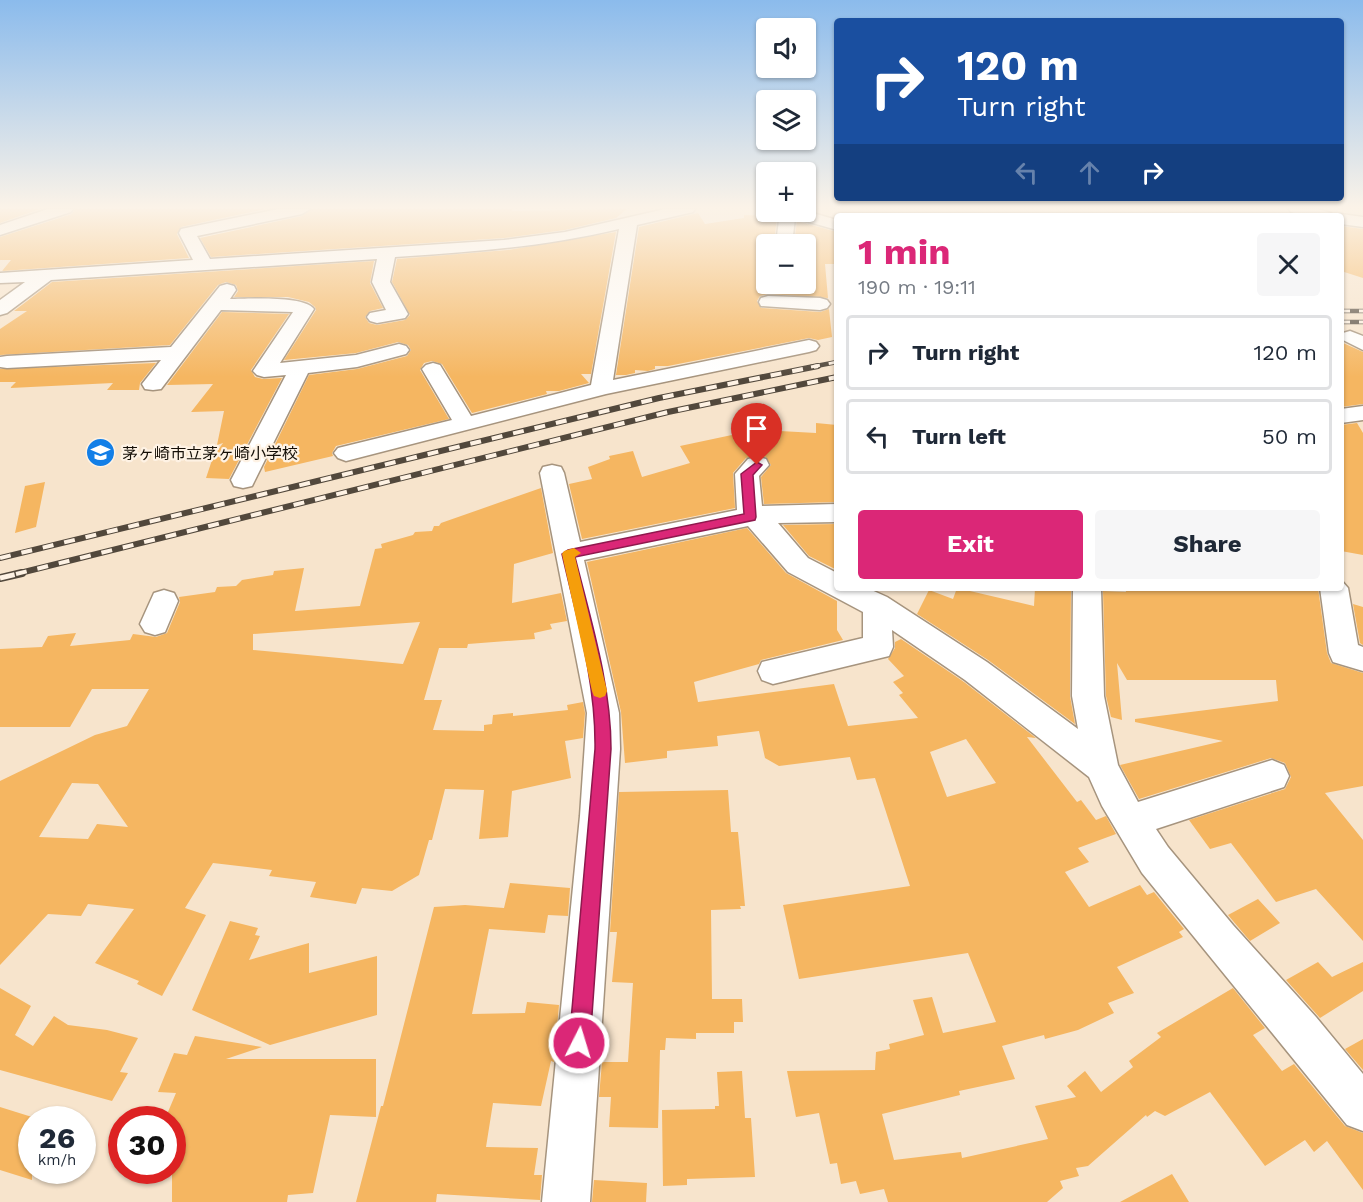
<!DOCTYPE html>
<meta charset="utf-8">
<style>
:root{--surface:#fff;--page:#f6f6f7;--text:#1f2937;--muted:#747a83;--line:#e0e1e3;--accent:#db2777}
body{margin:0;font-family:"Work Sans","Noto Sans JP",sans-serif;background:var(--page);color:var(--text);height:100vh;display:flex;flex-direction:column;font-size:22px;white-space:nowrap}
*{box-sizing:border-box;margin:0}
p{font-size:20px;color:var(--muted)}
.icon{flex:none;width:33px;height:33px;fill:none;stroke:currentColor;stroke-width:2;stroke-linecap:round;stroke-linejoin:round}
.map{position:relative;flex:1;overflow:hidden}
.sheet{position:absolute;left:834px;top:213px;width:510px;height:378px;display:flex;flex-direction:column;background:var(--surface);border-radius:6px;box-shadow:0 2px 4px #0004}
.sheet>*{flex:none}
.top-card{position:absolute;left:834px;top:18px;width:510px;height:183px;border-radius:6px;box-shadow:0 2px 4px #0004;background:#1a4fa0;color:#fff;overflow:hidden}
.fabs{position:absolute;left:756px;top:18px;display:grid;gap:12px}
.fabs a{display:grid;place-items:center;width:60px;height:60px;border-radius:6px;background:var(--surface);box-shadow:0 2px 4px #0004;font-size:30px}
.speed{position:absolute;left:18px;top:1106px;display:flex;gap:12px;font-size:30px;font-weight:700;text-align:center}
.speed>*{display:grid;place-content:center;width:78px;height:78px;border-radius:50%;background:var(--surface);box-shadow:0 2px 4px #0004;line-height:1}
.speed small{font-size:15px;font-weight:400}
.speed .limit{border:9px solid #d22;background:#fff;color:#111}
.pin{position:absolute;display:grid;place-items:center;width:51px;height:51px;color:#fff;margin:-62px -26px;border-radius:50% 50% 50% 0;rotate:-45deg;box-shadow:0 0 6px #0007}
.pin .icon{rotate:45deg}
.me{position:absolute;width:66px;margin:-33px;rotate:5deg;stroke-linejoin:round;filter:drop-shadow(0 0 4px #0008)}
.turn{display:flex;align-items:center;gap:21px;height:126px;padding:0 24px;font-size:27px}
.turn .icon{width:78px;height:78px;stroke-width:2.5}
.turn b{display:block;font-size:42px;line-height:51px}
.lanes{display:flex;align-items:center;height:57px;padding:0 24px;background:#0003;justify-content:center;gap:30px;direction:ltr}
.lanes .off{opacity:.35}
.round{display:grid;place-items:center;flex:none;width:63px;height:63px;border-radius:6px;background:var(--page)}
.head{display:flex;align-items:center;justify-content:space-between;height:102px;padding:0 24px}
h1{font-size:36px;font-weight:700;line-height:45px;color:var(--accent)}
.action{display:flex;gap:12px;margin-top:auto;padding:12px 24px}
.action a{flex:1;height:69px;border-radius:6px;background:var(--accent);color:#fff;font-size:24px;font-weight:700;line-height:69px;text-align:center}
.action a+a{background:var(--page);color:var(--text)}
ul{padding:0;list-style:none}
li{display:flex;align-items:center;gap:18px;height:75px;margin:0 12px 9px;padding:0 12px;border:3px solid var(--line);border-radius:6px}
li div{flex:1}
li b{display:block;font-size:22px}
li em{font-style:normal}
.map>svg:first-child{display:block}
.building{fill:#f5b661;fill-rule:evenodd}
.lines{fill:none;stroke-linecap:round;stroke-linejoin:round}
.minor-casing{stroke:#a6947e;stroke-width:3}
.minor{fill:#fff;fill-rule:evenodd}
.rail-far2-casing{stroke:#52483c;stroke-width:4.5}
.rail-far1-casing{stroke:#52483c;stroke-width:6}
.rail-casing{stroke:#52483c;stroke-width:8}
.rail-far2{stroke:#fef2e4;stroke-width:3;stroke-dasharray:9;stroke-linecap:butt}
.rail-far1{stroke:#fef2e4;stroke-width:4;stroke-dasharray:11;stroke-linecap:butt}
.rail{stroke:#fef2e4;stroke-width:5;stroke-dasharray:15;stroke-linecap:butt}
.route{fill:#db2777;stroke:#8e194d;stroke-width:1.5}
.slow{fill:#f59e0b}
.labels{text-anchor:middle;stroke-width:4.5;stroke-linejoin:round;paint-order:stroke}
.poi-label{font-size:16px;fill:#140e06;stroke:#fef2e4;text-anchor:start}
</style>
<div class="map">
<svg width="1363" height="1202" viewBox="0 0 1363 1202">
<rect width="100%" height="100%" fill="#f7e4cc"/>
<path class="building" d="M0,209H40L0,223Z
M75,209H266L181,227L177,234L189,258L2,271L11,260H0V237L72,214Z
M312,209H512V211L627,209L616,218L565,230L504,238L211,257L200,238L302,216Z
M698,213L705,224L744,218V215L777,216L774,244H766V284H806V244H794L797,221L837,232V264H825L828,298L768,294L760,296L757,301L761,308L820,312L829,309L832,337L818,340L809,338L668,366H655V369L648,371L635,370V373L626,375H616L639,227Z
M1341,226L1363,229V278L1341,271Z
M616,232L591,374H581L589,383L559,391H546L547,394L472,413L442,364L432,361L424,363L420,370L449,419L336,446L332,453L333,456L265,472L264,467L309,375L357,369L407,356L411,350L408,345L398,342L356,353L284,360L316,310L315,307L309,302L288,297H234L238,291L236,285L226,282L218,285L170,345L0,355V329L27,311H14L52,282L374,261L370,283L383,308L370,311L365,317L369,323L377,325L405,320L410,315L392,282L397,259L508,250Z
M222,312L289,314L251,370L255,377L263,379L282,378L229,479L206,478L213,457L223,443L217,445L224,411L191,412L213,384L167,385Z
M1341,342L1363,352V404L1341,407Z
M156,363L140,383L139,390H107L113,383L10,388L16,382H0V369Z
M816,423L837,425V502L764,504L761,477L771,465L766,457L757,455L746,458L733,473L735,508L582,539L569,484L592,479L588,467L610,459L609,456L633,451L642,477L690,463L680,446L746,432L745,428L780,427V431L816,433Z
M1357,423L1363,433V555L1341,551V425Z
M45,482L36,527L15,533L25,486Z
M541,488L553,553L514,564L512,603L561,593L567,621L550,624L552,629L534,633L535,639L468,644L467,648H439L424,700H442L433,730L484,731V725L492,724L493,715L513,713V716L568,710L567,705L583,702L585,713L583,738L565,741L571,778L512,791L508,837L479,839L484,790L445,789L432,840H429L419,875L392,891L362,888L356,904L310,897L316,882L269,876L272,870L213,863L185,908L206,915L162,996L137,984L139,981L95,963L134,909L88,904L81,916L48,914L0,965V781L95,735L127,726L149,689H92L70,727H0V649L42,647L48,636L76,633L70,646L130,640L133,634L156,637L167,633L180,602L179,597L215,592L217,587L236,586L242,580L273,575L274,571L304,568L295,611L360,606L375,549L382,548L381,544L413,535L415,532L432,531L434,526H439L441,523ZM420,622L403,664L253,650V634ZM72,783L98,784L128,827L97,824L88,839L39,837Z
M837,524V570L809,556L783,525Z
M747,528L786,573L837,601V630L843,640L761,660L759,664L694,682L698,702L834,684L848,726L918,718L899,695L903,693L893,682L904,676L888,659L895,648V642L901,639L964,682L1036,738L1027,737L1077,802L1081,800L1096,820L1106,816L1116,834L1078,848L1089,862L1065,872L1089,907L1140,885L1147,895L1154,892L1184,929L1179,932L1183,937L1117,967L1134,993L1108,1003L1114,1013L1078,1030L1045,1039L1044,1035L1002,1046L1015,1079L959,1091L960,1095L882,1114L894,1160L961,1152L962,1158L1048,1139L1035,1106L1076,1097L1067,1086L1085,1071L1101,1092L1133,1067L1129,1061L1161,1037L1157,1033L1233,988L1265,1028L1253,1035L1282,1071L1294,1064L1345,1126L1363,1133V1190L1327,1141L1314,1152L1305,1140L1265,1166L1210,1092L1165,1116L1155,1111L1147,1117L1146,1115L1088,1166L1076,1168L1079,1176L1060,1181L1063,1188L1047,1202H888L884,1189L860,1194L856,1181L841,1184L837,1163L830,1164L819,1113L796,1117L787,1071L875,1070L876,1052L890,1049L889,1044L924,1035L913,1000L932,997L943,1033L996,1022L968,953L799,979L783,905L910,886L875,778L857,780L850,757L779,766L765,758L759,731L717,736L718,746L667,751V758L625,763L621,712L587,562ZM966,739L996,783L947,797L930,752Z
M957,588L1034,606L1035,588H1071L1070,696L1075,724L988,660L917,614L929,590L953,599Z
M1125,588H1318L1327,653L1331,663L1363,673V786L1325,793L1363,840V941L1316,889L1276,902L1231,843L1210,849L1189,820L1285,789L1291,777L1285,763L1271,758L1139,799L1120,765L1223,741L1135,722V719L1278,701L1276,680H1127L1117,663L1122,720L1111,717L1106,696L1103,591L1126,592Z
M1353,604L1363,607V645L1360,643Z
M728,790L731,832H738L745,906H740L741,909L711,910L712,999H742L743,1022H734V1033H696V1039L666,1038L665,1050H660L658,1128L609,1127L611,1097H599L602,1062H628L633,983L612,982L617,932H610L619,792Z
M510,883L570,888L568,916L548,915L545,933L489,929L472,1014L525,1013L527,1002L559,1005L554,1062L551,1061L541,1106L493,1103L486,1147L538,1148L534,1175H542L540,1200L437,1194L436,1202H356L381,1106H383L434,907L465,905L504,908Z
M1258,899L1280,923L1250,941L1228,915Z
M230,921L258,928L255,935L260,936L249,960L309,943V973L377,956V1015L270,1045L192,1010Z
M1318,962L1332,977L1363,962V991L1320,1018L1286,980Z
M0,988L31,1006L15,1035L33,1046L54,1016L68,1025L107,1030L138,1038L120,1072L128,1073L112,1101L0,1070Z
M195,1036L262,1047L226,1059H376V1117L330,1115L313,1193L288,1195L287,1202H172V1119H165L176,1093L158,1092L174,1053L187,1055Z
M1363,1039V1070L1345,1049Z
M742,1071L745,1118H751L755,1177L687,1179V1185L663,1186L662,1110L715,1109V1106H719L717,1072Z
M0,1107L32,1117V1180L0,1170Z
M1172,1174L1189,1202H1120Z
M594,1180L647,1183L646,1202H592Z"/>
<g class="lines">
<defs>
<path id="minor" d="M48,209H73L71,212L0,235V225Z
M278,209H310L302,214L197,236L210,259L504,240L565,232L665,209H695L693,212L637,225L613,380L809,340L816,342L819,346L816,350L809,352L606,394L346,461L338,458L334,453L338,448L452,420L422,369L426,365L433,363L440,365L471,416L591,385L619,229C542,247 473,252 395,257L390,282L408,314L405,318L377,323L370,321L367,317L370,313L386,310L372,282L377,259L51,280L7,313L0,315V300L25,282L0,283V273L193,260L179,233L181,229Z
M1289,209H1317L1331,213L1333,216H1306L1291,212Z
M806,211L837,220V230L795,218L792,244H776L780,212Z
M1341,214L1363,217V227L1341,224V216H1335Z
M227,284L234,286L236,290L230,299C247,299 304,295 314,309L280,363L356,355L399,344L406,346L409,350L406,354L357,367L308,373L252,486L243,488L234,486L231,480L286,375L264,377L257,375L253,371L293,312L221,310L161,389L153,390L145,389L142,384L161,360L7,368L0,367V357L7,356L171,347L220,286Z
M768,296L820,298L827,300L830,304L827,308L820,310L761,306L759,302L761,298Z
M1350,331L1363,336V350L1341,339L1343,333Z
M1363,406V420L1341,423V409Z
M757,457L766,459L769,465L759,476L762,506L837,504V522L778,523L808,558L837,573V588H867L887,597L987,662L1078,729L1072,696L1073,588H1101L1104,696L1118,765L1138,802L1272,760L1284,765L1289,776L1284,787L1156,829L1168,847L1233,925L1316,1017L1363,1074V1131L1347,1125L1142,873L1102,806L1089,777L965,680L892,630L893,647L889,656L773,684L762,680L758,671L762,662L863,638V612L788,572L748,526L584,560L619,713L620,749L590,1202H542L580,816L587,713L540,473L543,467L552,465L561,467L564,473L580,542L737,510L735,474L748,459Z
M1341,580L1348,588L1358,645L1363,647V671L1333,662L1329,653L1320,588H1341Z
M164,590L174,593L178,601L165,632L155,635L145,632L140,624L154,593Z"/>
</defs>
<use href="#minor" class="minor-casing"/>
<use href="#minor" class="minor"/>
<defs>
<path id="rail-far2" d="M1341,311H1363
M1341,322H1363
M811,367L837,362"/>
<path id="rail-far1" d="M0,558L659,398L818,366
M16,574L668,412L837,377"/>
<path id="rail" d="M0,578L22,573"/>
</defs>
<use href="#rail-far2" class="rail-far2-casing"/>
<use href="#rail-far1" class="rail-far1-casing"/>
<use href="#rail" class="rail-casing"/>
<use href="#rail-far2" class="rail-far2"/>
<use href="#rail-far1" class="rail-far1"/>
<use href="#rail" class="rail"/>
</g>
<linearGradient id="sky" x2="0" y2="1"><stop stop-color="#8bbbec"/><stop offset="0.55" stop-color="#fbf3e8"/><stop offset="1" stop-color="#fbf3e8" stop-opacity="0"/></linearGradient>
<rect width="1363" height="377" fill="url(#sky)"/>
<path class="route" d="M757,462L762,465L753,475L756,517L755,520L575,557C591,621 611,684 611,749L590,1043L587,1050L579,1053L572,1050L569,1043L595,749C596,682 577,619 562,554L568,550L744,514L741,474Z"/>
<path class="slow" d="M574,548L581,553L575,557L607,691L605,696L600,698L594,696L592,691L562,554L564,551Z"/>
<defs>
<symbol id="school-disc" viewBox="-11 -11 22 22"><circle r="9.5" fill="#137fe7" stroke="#fef2e4"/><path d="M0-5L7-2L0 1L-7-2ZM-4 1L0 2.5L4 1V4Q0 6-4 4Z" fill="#fff"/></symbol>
</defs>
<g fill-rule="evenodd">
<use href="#school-disc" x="84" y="436" width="33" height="33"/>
</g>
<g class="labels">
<g class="poi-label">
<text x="122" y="459">茅ヶ崎市立茅ヶ崎小学校</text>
</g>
</g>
</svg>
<div class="fabs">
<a><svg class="icon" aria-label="sound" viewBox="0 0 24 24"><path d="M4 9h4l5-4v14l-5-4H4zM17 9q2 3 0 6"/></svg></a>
<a><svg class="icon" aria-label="layers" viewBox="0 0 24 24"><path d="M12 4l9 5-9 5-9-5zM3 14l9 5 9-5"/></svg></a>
<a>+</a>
<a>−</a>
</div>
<div class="speed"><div>26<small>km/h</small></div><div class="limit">30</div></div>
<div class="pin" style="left:757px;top:465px;background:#d93025"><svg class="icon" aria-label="arrive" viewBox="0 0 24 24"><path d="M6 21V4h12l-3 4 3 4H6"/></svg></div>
<svg class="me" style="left:579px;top:1043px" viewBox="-20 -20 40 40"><circle r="17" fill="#db2777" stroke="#fff" stroke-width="3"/><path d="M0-11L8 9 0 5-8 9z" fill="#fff"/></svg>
<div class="top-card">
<div class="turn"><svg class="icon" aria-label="right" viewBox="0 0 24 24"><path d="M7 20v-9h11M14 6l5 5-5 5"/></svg><div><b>120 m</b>Turn right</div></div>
<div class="lanes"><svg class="icon off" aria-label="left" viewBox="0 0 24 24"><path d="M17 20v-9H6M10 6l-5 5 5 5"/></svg><svg class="icon off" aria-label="ahead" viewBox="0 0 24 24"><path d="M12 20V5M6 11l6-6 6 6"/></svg><svg class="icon" aria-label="right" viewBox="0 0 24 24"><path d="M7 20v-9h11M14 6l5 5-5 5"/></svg></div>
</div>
<section class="sheet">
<div class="head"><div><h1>1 min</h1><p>190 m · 19:11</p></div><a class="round"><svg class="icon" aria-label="close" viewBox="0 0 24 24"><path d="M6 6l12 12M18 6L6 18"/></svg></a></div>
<ul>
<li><svg class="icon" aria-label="right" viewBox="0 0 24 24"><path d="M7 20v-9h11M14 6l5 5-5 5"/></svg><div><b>Turn right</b></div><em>120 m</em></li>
<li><svg class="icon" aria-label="left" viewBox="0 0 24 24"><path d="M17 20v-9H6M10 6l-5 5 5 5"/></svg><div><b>Turn left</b></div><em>50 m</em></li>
</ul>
<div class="action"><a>Exit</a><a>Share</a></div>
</section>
</div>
